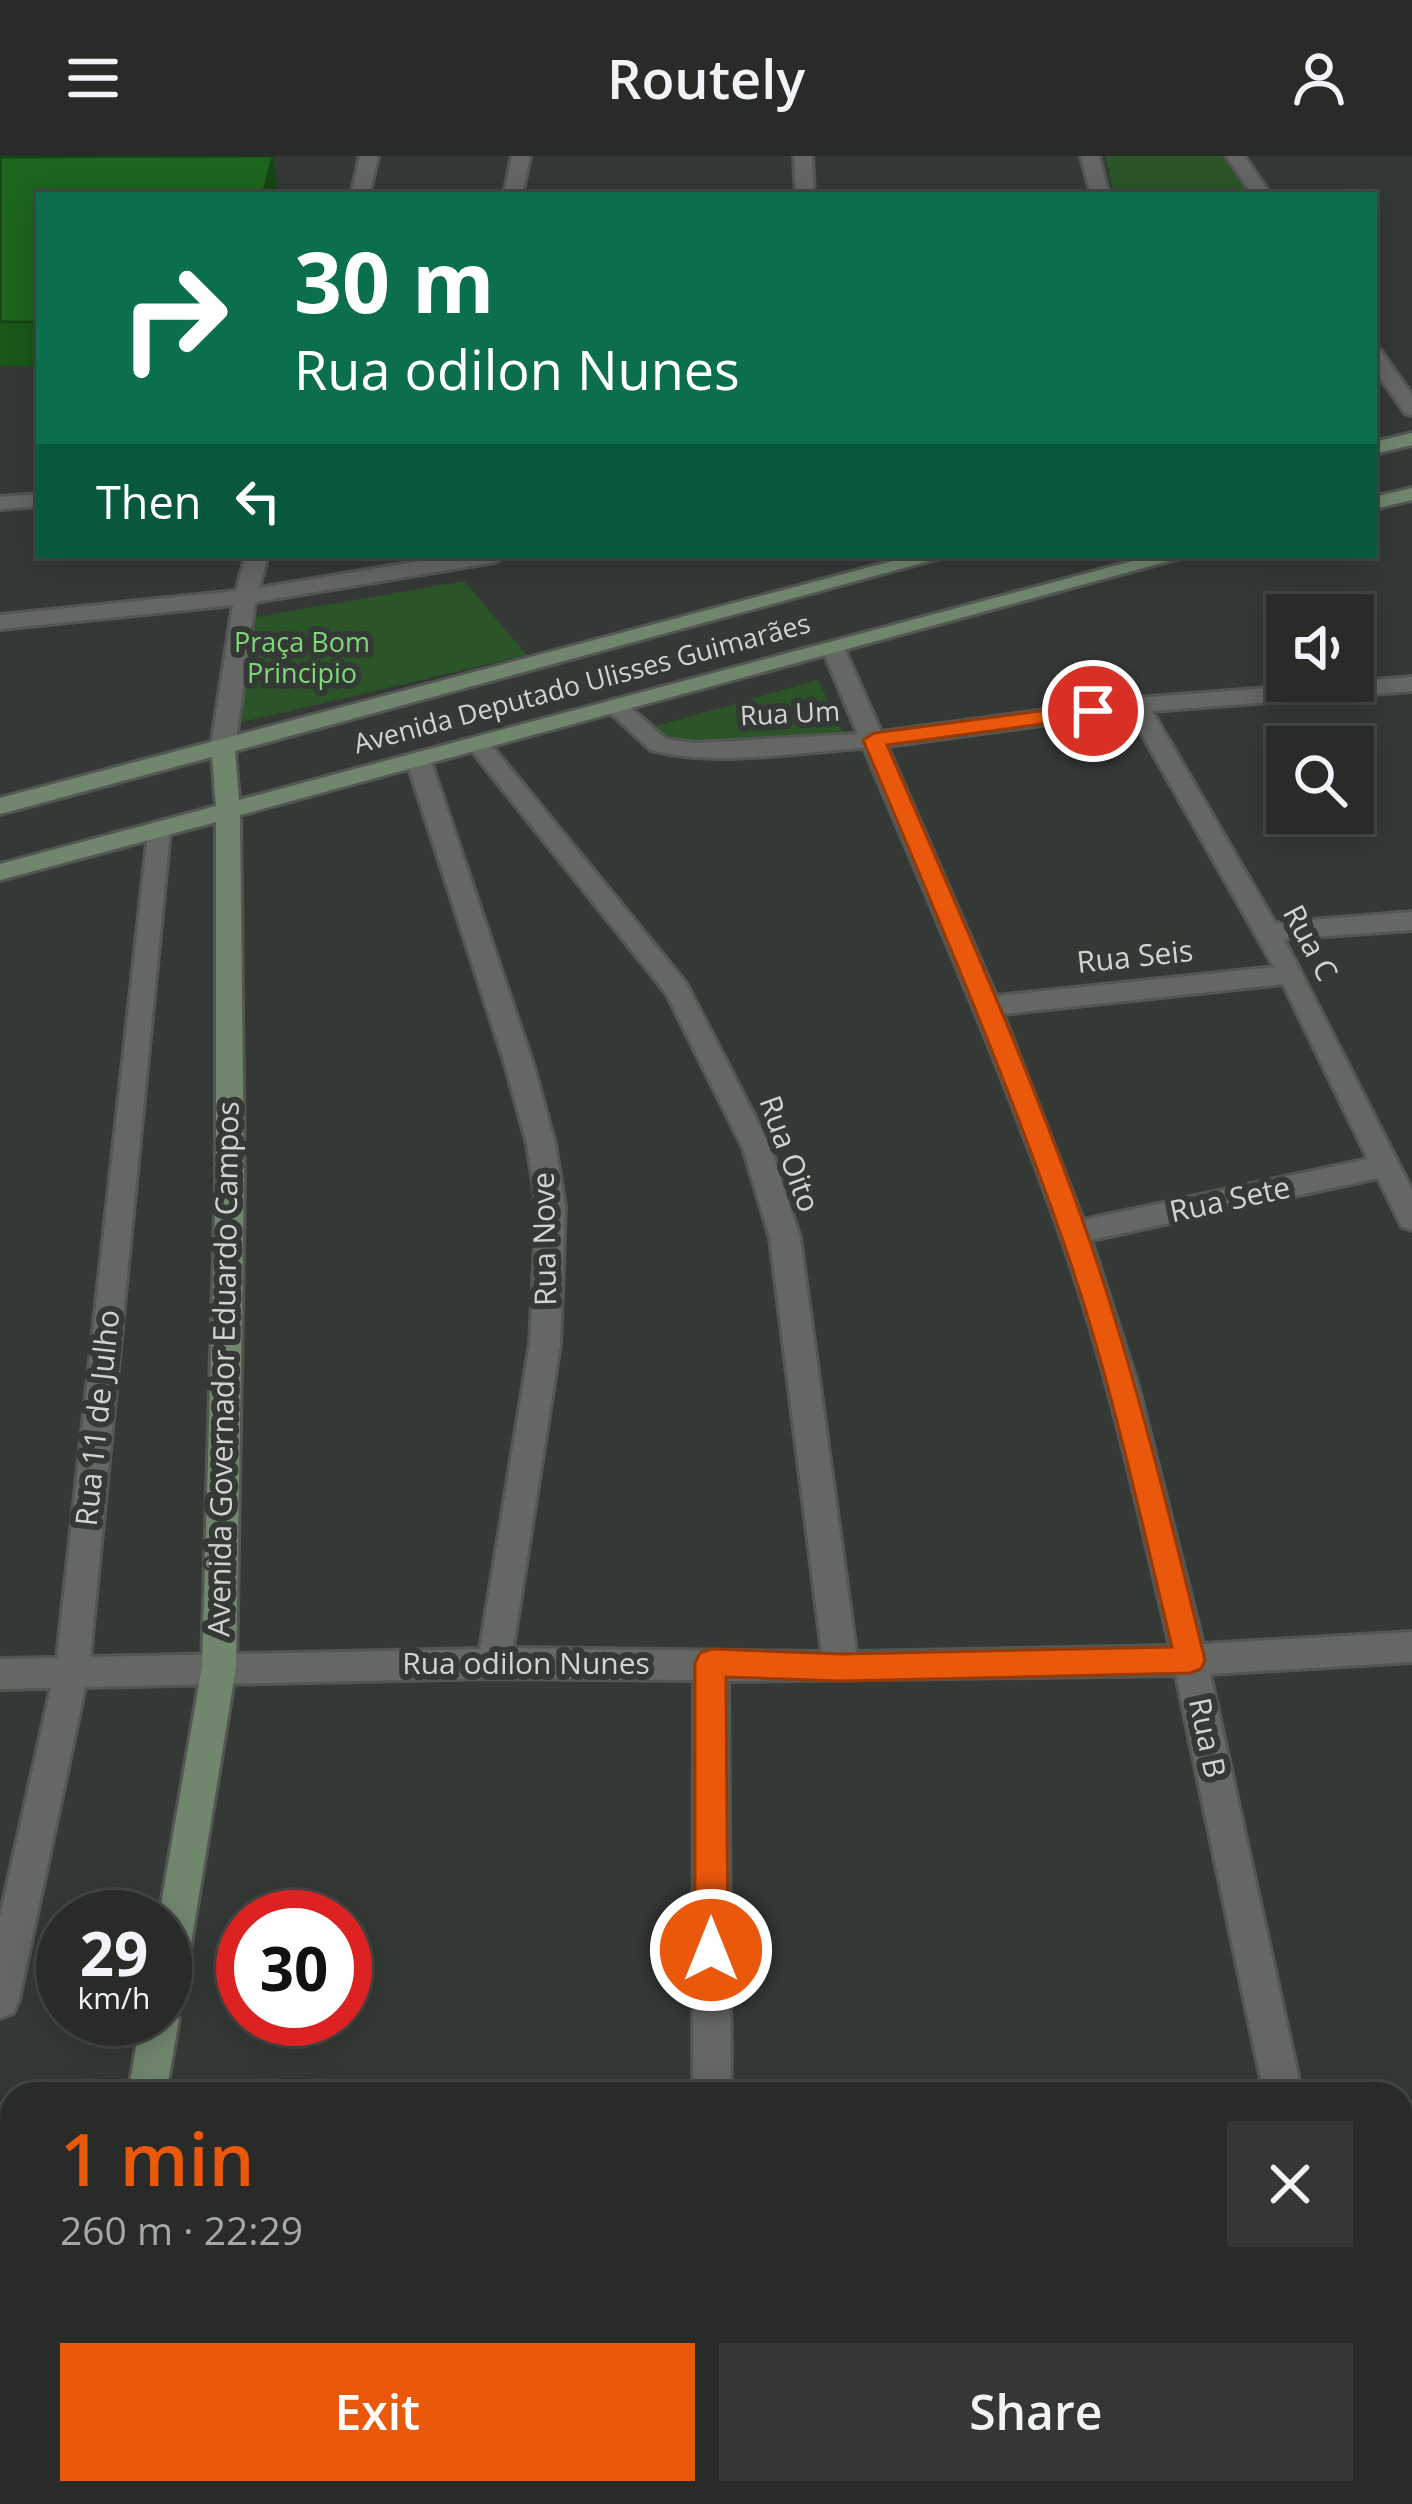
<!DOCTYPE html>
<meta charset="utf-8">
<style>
:root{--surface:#282b28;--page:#343734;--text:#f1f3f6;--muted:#a5a7a8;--line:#444745;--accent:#ea580c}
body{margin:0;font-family:"Open Sans",sans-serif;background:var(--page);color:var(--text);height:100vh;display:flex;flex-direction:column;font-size:45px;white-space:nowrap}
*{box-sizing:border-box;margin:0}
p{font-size:39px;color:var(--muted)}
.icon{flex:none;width:66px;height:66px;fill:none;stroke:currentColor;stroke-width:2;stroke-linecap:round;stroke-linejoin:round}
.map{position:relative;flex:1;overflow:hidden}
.drawer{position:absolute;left:0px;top:1926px;width:1413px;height:423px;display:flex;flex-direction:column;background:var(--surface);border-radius:36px 36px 0 0;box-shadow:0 6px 30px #0003,0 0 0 3px var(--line)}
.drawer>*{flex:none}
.hud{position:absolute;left:36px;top:36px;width:1341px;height:366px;border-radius:0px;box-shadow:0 6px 30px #0003,0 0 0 3px var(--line);background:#0b6e4f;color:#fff;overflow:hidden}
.buttons{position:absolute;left:1266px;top:438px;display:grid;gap:24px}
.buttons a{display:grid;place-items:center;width:108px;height:108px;border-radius:0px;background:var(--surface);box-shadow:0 6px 30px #0003,0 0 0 3px var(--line);font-size:60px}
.speed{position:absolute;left:36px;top:1734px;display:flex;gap:24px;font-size:60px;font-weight:700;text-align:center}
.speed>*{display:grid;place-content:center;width:156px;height:156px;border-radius:50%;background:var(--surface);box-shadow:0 6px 30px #0003,0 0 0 3px var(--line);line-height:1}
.speed small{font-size:30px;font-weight:400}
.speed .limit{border:18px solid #d22;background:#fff;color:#111}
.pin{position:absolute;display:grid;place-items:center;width:102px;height:102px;color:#fff;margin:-51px;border:6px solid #fff;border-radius:50%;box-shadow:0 3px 12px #0007}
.me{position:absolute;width:132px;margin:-66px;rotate:0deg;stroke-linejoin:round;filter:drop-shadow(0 0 9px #0008)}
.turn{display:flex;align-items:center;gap:42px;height:252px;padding:0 60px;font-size:54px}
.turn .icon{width:156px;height:156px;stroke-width:2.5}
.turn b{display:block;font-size:84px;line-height:102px}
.then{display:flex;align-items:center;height:114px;padding:0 60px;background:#0003;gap:24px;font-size:45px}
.round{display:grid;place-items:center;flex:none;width:126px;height:126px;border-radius:0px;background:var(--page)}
.overview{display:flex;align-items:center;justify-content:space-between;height:204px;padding:0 60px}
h1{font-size:72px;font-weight:600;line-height:90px;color:var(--accent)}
.button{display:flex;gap:24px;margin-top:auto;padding:24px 60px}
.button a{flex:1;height:138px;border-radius:0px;background:var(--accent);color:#fff;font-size:48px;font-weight:600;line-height:138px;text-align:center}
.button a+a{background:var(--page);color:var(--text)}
header{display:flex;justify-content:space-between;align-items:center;height:156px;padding:0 60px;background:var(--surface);font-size:54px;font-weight:600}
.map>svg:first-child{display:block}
.green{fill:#2b5529}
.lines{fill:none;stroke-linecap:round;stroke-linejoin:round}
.street-casing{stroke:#535653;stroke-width:6}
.secondary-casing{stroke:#535653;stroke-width:6}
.street{fill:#646763;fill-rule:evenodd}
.secondary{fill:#70876e;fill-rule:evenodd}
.wall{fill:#1a5719}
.shaded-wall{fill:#154714}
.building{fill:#1e651d;stroke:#154714;stroke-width:3}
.route{fill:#ea580c;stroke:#983908;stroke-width:3}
.labels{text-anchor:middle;stroke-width:12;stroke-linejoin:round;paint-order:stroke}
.far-park-label{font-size:27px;fill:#7ed979;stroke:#353935}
.far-street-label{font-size:27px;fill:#d1d3d1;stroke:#353935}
.street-label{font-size:30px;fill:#d1d3d1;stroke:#353935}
</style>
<header><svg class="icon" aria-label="menu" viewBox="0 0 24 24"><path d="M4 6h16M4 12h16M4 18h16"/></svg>Routely<svg class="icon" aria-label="person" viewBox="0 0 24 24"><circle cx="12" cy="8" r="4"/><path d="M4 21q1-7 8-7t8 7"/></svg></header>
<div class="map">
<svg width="1412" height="2348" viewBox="0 0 1412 2348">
<rect width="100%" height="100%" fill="#353935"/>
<path class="green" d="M1105,0H1226L1253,39H1114Z
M464,425L527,499L242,566L251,462Z
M818,524L845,580C790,583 697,601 650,572Z"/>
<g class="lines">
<defs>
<path id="street" d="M360,0H378L369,39H351Z
M512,0H530L522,39H504Z
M794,0H812L814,39H796Z
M1081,0H1099L1109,39H1091Z
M1226,0H1244L1271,39H1253Z
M1374,193L1381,195L1412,239V259L1405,257L1374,213Z
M39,338V350L0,353V341Z
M246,399H268L259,432L456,399H506L495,406L255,446L235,591L223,598L211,591L233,449L0,473V459L236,435Z
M833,485L844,492L881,576L1137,542L1412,521V535L1152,555L1275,767L1412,756V774L1284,783L1412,1034V1074L1402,1071L1378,1022L1091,1084L1138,1230L1203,1488L1412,1476V1506L1210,1518L1302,1938H1264L1176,1519L728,1525L731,1938H693L694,1524L494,1522L85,1531L19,1844L13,1857L0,1862V1761L51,1532L0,1533V1503L57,1502L149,669L158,667L170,675L90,1501L480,1493L530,1188L537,1051L527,988L505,908L406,603L418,596L430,603L533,908L555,988L565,1051L560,1188L513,1492L822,1496L770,1082L743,992L666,837L471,594L467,589L479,582L487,584L686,827L771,992L800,1082L856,1496L1170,1490C1137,1350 1107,1210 1059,1075C1001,911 932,752 864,592C796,596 718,611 651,594L604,551L616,544L624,546L666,583L694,587L858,578L822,492ZM1130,557L1274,811L996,840L887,590ZM1283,828L1368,1003L1083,1064L1003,858Z
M691,2337H733V2348H691Z
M1336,2337H1378L1380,2348H1338Z"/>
<path id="secondary" d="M1412,277V289L1374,298V286Z
M1412,332V344L1374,353V341Z
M915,399H951L235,595L239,644L1155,399H1191L240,659L244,1026L236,1511L184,1831L178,1844L168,1848L179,1863L166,1938H128L141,1863H165V1761H159L202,1511L216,1026V666L0,724V708L216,650L212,601L0,658V642Z
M59,2337H101L99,2348H57Z"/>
</defs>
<use href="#street" class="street-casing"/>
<use href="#secondary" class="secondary-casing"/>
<use href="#street" class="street"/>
<use href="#secondary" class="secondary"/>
</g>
<path class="wall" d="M0,0H273L279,39H39V210H0Z"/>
<path class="shaded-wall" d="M273,0L279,39H263Z"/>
<path class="building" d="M273,0L263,39H39V166H0V1Z"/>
<path class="route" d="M1093,548L1101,550V560L887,589C957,751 1030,913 1088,1080C1136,1219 1170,1361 1205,1504L1201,1513L1190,1517L841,1525L726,1521L728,1794L723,1806L711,1810L700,1806L695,1794V1507L700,1497L711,1493L841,1498L1172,1491C1138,1351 1108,1211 1060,1076C1001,909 932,747 863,584L874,577Z"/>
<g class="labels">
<g class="far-park-label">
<text x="302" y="496">Praça Bom<tspan x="302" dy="31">Principio</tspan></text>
</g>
<g class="far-street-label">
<text transform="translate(582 528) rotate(-15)" y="9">Avenida Deputado Ulisses Guimarães</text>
<text transform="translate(790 558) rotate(-3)" y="9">Rua Um</text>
</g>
<g class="street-label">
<text transform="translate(1310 787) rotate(62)" y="10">Rua C</text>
<text transform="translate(1135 801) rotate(-6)" y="10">Rua Seis</text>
<text transform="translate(789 998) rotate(70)" y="10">Rua Oito</text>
<text transform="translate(1230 1044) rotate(-12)" y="10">Rua Sete</text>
<text transform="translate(545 1083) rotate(-91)" y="10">Rua Nove</text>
<text transform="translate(224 1213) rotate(-89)" y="10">Avenida Governador Eduardo Campos</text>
<text transform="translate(98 1262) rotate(-84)" y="10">Rua 11 de Julho</text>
<text x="526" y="1518">Rua odilon Nunes</text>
<text transform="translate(1207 1582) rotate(78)" y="10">Rua B</text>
</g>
</g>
</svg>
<div class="buttons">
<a><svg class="icon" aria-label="sound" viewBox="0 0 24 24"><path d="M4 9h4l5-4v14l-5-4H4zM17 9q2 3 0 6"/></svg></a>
<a><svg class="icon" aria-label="search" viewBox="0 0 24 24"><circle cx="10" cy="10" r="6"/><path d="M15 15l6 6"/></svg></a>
</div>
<div class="speed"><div>29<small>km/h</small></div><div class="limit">30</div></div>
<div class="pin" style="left:1093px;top:555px;background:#d93025"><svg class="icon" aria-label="arrive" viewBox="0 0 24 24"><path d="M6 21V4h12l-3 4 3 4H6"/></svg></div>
<svg class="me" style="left:711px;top:1794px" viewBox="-20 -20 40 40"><circle r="17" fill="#ea580c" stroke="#fff" stroke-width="3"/><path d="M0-11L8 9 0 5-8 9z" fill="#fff"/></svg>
<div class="hud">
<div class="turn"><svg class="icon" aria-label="right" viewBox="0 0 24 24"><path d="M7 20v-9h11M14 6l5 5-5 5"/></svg><div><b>30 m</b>Rua odilon Nunes</div></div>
<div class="then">Then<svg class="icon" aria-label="left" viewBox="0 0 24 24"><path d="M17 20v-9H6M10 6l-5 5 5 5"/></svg></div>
</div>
<section class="drawer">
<div class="overview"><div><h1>1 min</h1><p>260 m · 22:29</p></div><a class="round"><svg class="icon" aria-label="close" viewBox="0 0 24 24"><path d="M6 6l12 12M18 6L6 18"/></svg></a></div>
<div class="button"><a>Exit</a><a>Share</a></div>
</section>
</div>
